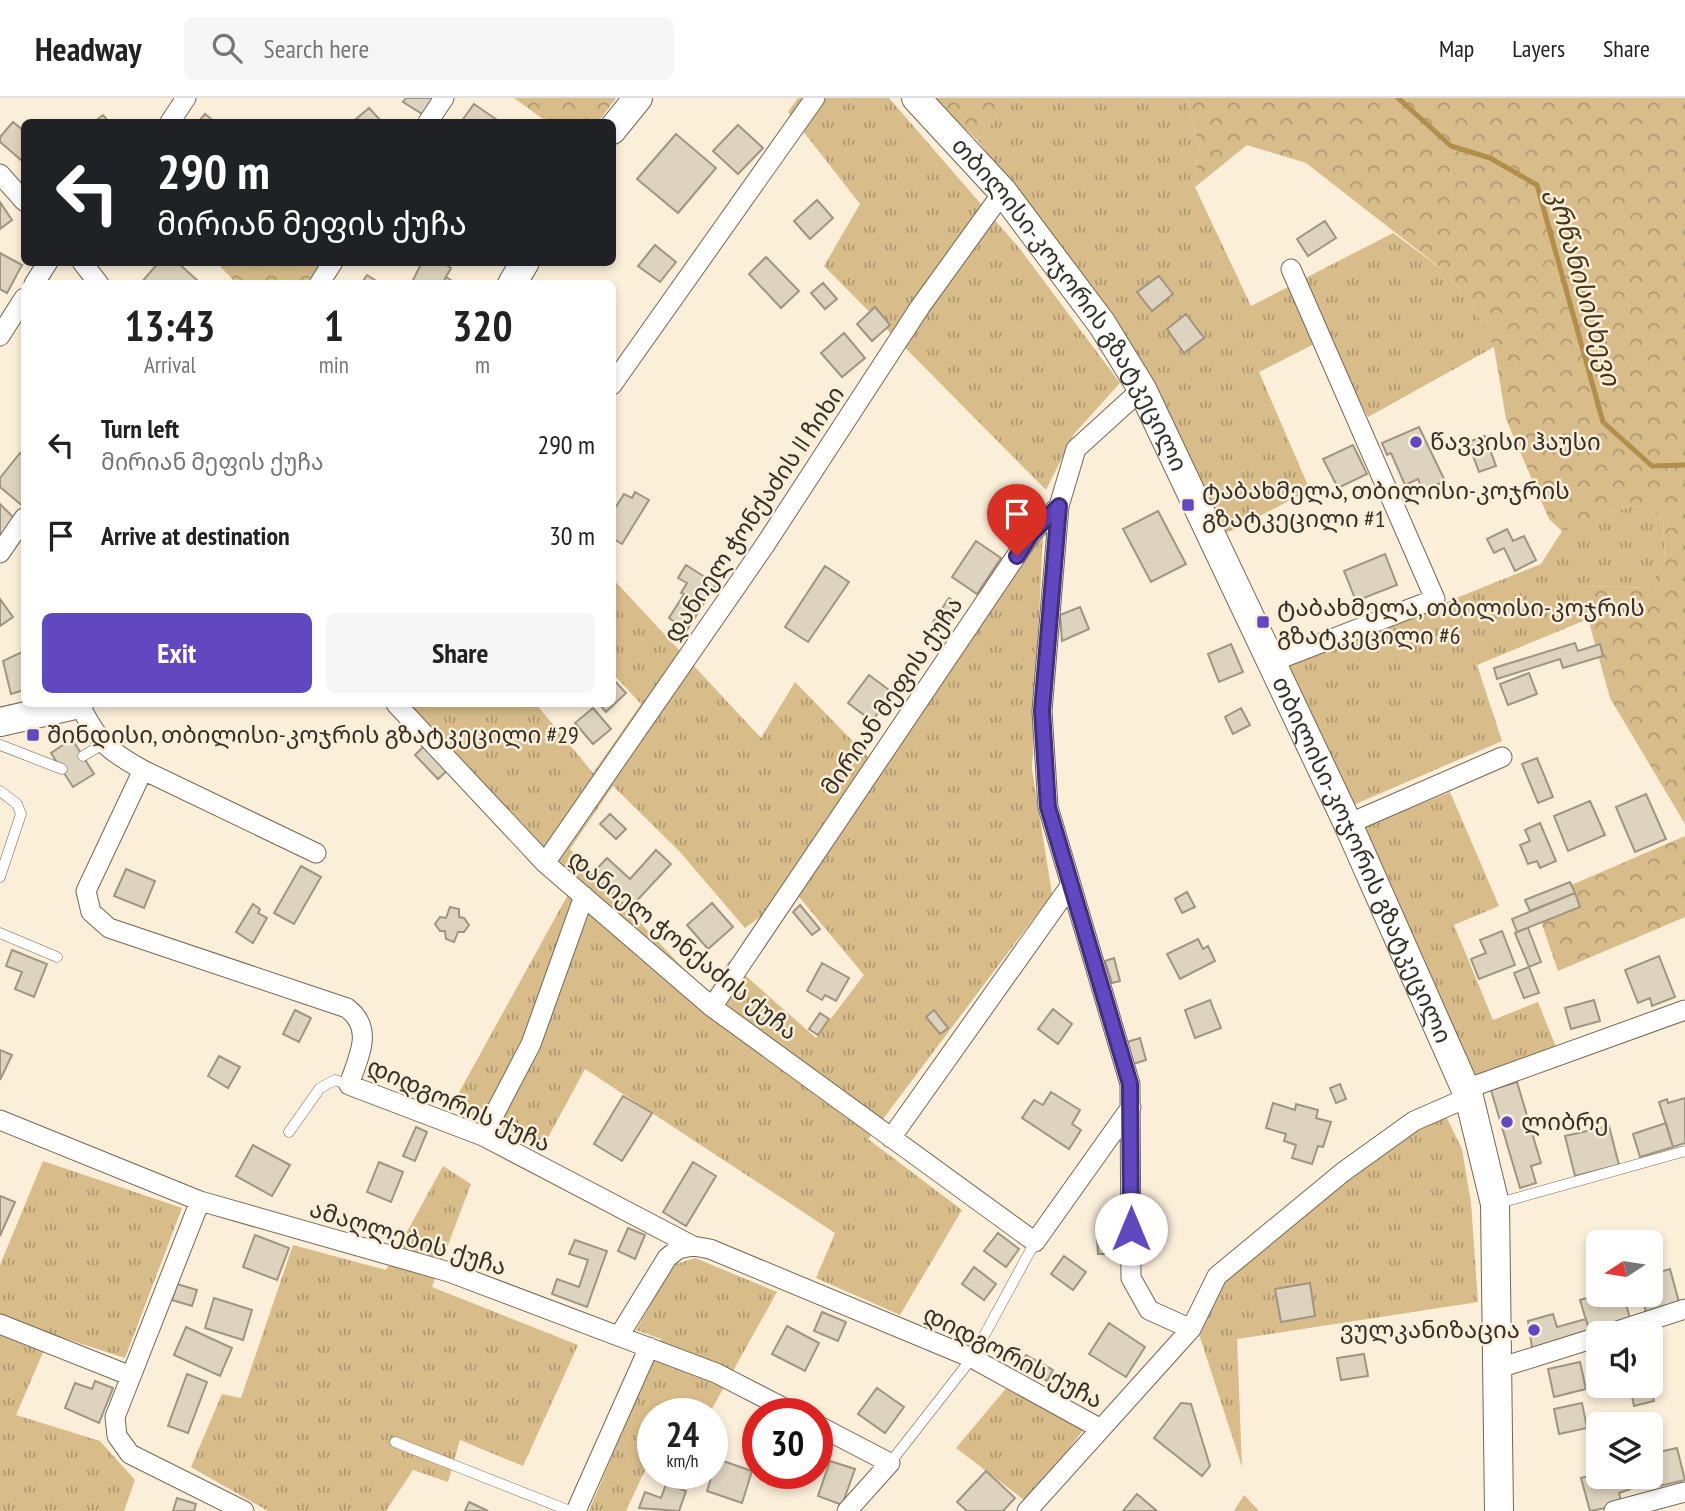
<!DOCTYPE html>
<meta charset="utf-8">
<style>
:root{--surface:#fff;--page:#f6f6f6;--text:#222;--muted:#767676;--line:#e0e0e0;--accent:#6148c0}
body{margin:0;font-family:"PT Sans Narrow","Noto Sans Georgian",sans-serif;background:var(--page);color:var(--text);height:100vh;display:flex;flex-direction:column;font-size:26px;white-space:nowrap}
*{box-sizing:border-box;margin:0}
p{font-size:23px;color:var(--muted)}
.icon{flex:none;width:38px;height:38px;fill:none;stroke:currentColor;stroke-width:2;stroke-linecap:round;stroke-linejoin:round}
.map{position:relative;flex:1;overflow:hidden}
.drawer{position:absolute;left:21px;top:182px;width:595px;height:427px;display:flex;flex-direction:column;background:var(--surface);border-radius:10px;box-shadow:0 4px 10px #0003}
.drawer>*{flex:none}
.banner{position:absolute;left:21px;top:21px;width:595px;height:147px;border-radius:10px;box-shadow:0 4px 10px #0003;background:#202124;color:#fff;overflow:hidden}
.needle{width:46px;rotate:258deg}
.fabs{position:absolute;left:1586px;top:1132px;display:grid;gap:14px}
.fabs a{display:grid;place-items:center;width:77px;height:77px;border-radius:10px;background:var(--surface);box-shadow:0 4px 10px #0003;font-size:35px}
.speed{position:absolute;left:637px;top:1300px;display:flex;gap:14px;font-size:35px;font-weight:700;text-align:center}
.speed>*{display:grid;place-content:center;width:91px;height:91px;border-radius:50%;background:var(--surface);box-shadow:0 4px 10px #0003;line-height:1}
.speed small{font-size:18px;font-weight:400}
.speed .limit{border:10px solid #d22;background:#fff;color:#111}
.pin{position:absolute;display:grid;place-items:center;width:60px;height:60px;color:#fff;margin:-72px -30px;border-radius:50% 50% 50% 0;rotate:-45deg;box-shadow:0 0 7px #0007}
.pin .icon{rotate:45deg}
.me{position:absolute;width:77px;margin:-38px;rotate:0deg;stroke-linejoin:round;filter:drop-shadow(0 0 5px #0008)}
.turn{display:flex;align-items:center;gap:24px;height:147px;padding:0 21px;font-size:32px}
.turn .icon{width:91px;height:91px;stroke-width:2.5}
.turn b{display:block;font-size:49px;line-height:60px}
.eta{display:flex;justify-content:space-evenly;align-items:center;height:119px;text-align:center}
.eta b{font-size:42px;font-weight:600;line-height:49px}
.primary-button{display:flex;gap:14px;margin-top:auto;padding:14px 21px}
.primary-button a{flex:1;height:80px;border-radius:10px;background:var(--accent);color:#fff;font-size:28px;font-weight:600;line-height:80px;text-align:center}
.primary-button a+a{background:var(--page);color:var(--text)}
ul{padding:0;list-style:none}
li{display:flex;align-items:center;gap:21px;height:91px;padding:0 21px}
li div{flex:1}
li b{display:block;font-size:26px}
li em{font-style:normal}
header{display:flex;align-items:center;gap:42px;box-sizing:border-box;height:98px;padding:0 35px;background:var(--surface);border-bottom:2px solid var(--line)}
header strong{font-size:33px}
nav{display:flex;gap:38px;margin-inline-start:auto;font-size:24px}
.search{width:490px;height:63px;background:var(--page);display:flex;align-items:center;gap:18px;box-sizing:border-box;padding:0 24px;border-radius:10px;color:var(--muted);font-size:26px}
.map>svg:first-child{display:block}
.grass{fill:url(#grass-tufts);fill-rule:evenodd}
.forest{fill:url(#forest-crowns)}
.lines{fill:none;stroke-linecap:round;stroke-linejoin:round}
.stream{stroke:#b18e4a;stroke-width:5}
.building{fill:#ded3be;stroke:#9f9581;stroke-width:2}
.lane-casing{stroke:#726855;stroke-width:11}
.street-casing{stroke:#726855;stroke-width:21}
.secondary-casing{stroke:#726855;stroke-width:30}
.lane{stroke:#fff;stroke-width:10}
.street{stroke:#fff;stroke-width:19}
.secondary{stroke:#fff;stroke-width:28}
.route-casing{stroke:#3f2f7d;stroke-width:18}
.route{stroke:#6148c0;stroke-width:12}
.poi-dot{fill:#6148c0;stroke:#fbefda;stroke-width:2.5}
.labels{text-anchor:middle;stroke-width:5;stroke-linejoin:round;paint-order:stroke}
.street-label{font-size:24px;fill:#353028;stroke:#fbefda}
.poi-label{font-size:24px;fill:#353028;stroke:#fbefda;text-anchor:start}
.water-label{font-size:26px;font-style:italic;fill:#443416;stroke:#fbefda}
</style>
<header>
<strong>Headway</strong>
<div class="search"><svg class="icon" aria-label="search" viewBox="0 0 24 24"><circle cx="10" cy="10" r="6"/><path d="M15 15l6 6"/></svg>Search here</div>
<nav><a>Map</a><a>Layers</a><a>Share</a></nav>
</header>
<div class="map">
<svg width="1685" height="1413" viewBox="0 0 1685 1413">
<defs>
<pattern id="grass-tufts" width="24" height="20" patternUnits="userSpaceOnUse" patternTransform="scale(1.75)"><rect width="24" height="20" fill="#d8bc8a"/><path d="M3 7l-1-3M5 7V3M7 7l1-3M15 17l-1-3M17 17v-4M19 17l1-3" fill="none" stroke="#b09971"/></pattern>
<pattern id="forest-crowns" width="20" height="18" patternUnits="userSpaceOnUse" patternTransform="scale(1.75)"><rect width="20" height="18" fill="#d8bc8a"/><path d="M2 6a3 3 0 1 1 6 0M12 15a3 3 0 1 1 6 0" fill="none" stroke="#b09971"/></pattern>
</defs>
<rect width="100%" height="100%" fill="#fbefda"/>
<path class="grass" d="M798,0H889L1020,151L1120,285L1074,336L1046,392L824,168L860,106L788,14Z
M1011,0H1186L1199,48L1195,89L1251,208L1393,135L1446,174L1472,206L1494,249L1368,319L1326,240L1259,274L1310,392L1223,437L1034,116L978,43Z
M1639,407L1663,419L1665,464L1648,490L1580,488L1588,521L1477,567L1502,643L1351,708L1283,570L1541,466L1562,433L1609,414Z
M1043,435L1032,671L1052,796L868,1041L962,1112L900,1217L816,1180L835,1135L585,971L544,1047L451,1009L576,782L408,606H536L593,675L641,606L613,576V481L761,640L795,584L881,672ZM613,688L680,754L745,830L795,794L864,877L816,940L729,863L708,896L570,751Z
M1450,694L1499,808L1454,827L1493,922L1538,904L1556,949L1470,982L1360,731Z
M1445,1016L1462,1051L1471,1105L1478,1204L1237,1241L1242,1369L1197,1230L1223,1182L1414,1026Z
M43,1063L182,1110L125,1260L51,1236L16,1317L100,1343L135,1382L124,1413H0V1167Z
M443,1068L471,1086L432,1189L578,1247L523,1368L460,1342L448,1384L413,1372L386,1413H268L191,1369L222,1296L241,1300L293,1147L386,1172Z
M695,1160L777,1194L709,1316H653V1355L626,1413H589L661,1241L636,1232L673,1167Z
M1008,1288L1084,1331L1028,1405L956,1350Z
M1244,1397L1259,1413H1234Z"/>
<path class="forest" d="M514,0H616L598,24H547Z
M933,0H1011L978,43Z
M1186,0H1685V726L1610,600L1579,488L1648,490L1665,464L1663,419L1639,407L1609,414L1562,433L1549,421L1506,321L1494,249L1472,206L1446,174L1306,65L1247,47L1195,89L1199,48Z
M217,165H320L306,186L236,185Z
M1685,738V819L1558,873L1534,803Z"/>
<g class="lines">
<path class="stream" d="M1398,0L1451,48L1490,60L1537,87L1603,324L1652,368L1685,367"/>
</g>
<path class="building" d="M406,0H434L424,17L403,4Z
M474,6L500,24H461Z
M369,10L382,24H354L355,22Z
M205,16L215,24H198Z
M103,17L109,24H94Z
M13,24L24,33V58L21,62L0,44V39Z
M738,27L763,50L738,76L713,53Z
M676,36L716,70L678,115L637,81Z
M817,102L833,120L810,141L794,123Z
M0,104L12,122L0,131Z
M1325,123L1336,140L1308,158L1297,141Z
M655,147L676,164L660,184L638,168Z
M0,155L22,167L7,195L0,191Z
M766,159L799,193L781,210L749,176Z
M159,164H177L198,183L195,186H140Z
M422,164H441L451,170L442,186H411Z
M367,177L381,186H361Z
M1159,178L1173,196L1152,213L1137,194Z
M446,179L457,186H442Z
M823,185L837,201L825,211L811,195Z
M875,209L890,227L872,243L857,226Z
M1186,216L1204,240L1184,255L1167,231Z
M844,235L865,260L842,279L821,255Z
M1419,329L1445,383L1423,393L1418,381L1405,387L1391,355L1387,357L1382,345Z
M1485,338L1496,368L1479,374L1468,344Z
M1353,347L1367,376L1338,390L1323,361Z
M20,355L24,359V409L0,389V380Z
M635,394L649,402L622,446L612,440V415L624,396L632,400Z
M0,406L18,424L0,443Z
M1158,413L1186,466L1151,484L1123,431Z
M1507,431L1513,443L1524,438L1536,462L1515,473L1504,450L1494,455L1487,441Z
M976,443L1001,460L977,496L952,479Z
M1385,456L1397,487L1356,503L1344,473Z
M686,467L716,486L687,532L669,520L684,496L681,495L687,485L678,480Z
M825,468L849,484L808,544L785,529Z
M949,500L959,507L944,531L933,524Z
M0,501L13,519L0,528Z
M1080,509L1089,531L1062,543L1060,517Z
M1575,545L1578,553L1600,546L1603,558L1563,570L1560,561L1497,581L1494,570Z
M1231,546L1243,574L1219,584L1208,556Z
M24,553V592L11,596L3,563Z
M1529,575L1537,596L1508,607L1500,586Z
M869,577L893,595L872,623L848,605Z
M612,580L626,595L606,614L599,606H612Z
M593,610L611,631L593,646L575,625Z
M1241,610L1250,627L1233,636L1225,619Z
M72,641L94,676L73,689L51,655Z
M428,644L451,669L438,681L415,657Z
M1537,660L1553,699L1538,705L1522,666Z
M1646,696L1666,741L1635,754L1616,709Z
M1590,703L1605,737L1568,753L1554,718Z
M610,716L626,731L616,741L600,726Z
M1540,725L1556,763L1540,770L1537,763L1528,766L1520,747L1530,743L1525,732Z
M656,752L671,766L629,811L592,776L607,760L630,781Z
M301,768L321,779L294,826L274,815Z
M126,771L155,783L144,810L114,798Z
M1570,784L1575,795L1530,813L1525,802Z
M1187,794L1195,809L1182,815L1175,801Z
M1575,795L1580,809L1517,834L1512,821Z
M712,805L733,829L708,851L687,827Z
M253,806L260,811L258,815L267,820L253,845L236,834Z
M800,807L820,831L812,837L793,814Z
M450,809L459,811V819L464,820L469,827L464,834H458L454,844L446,841L445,833H440L435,826L440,819L446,820Z
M1528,830L1541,864L1529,869L1515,835Z
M1502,833L1515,867L1479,881L1471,861L1486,855L1480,842Z
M1198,841L1203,851L1208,848L1215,863L1180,881L1167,856Z
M12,852L47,866L34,899L15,891L22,874L6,868Z
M1659,858L1675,899L1652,908L1650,900L1638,905L1625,872Z
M1114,860L1120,883L1112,885L1105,863Z
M822,865L849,880L836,903L825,897L822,902L807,893Z
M1529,869L1539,895L1524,900L1514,875Z
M1210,902L1221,930L1195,940L1185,912Z
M1594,902L1600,923L1571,931L1565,910Z
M1053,911L1072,926L1058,946L1038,931Z
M295,912L311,920L299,944L283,936Z
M934,912L948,930L940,936L926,919Z
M820,915L829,921L818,937L809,931Z
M1140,940L1146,962L1133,966L1127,944Z
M0,952L12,957L0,982Z
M219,958L240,969L228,990L208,978Z
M1517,984L1541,1065L1531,1068L1536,1085L1520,1090L1491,992Z
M1340,986L1346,1001L1336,1005L1330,990Z
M1051,994L1080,1012L1072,1026L1081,1032L1069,1051L1022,1020L1034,1002L1043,1007Z
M623,998L652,1015L622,1063L594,1046Z
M1685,1000V1045L1673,1049L1659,1004L1667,1001L1668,1005Z
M1273,1005L1295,1012L1296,1006L1318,1012L1316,1020L1331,1024L1323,1049L1318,1048L1312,1066L1292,1060L1296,1047L1284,1043L1286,1036L1266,1030Z
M1666,1025L1673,1049L1640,1059L1633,1036Z
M1609,1028L1619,1067L1575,1078L1565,1038Z
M416,1029L427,1034L415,1063L403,1058Z
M253,1047L290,1067L272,1098L236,1078Z
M379,1064L403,1074L391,1104L367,1094Z
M693,1064L716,1078L686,1128L663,1114Z
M0,1098L15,1104L0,1138Z
M628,1130L645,1137L635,1161L618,1153Z
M998,1135L1019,1151L1006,1169L984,1153Z
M255,1137L289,1150L277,1182L243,1169Z
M1108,1137L1109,1156H1098L1097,1138Z
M575,1142L607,1153L587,1209L552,1196L557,1181L579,1189L588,1162L569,1156Z
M1064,1158L1086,1174L1073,1192L1051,1176Z
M974,1169L996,1186L984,1202L962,1186Z
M1670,1171L1679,1204L1646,1214L1642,1201L1626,1205L1623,1197H1650V1177Z
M1310,1185L1315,1218L1281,1224L1275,1191Z
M177,1186L197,1192L192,1208L172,1202Z
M1598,1197H1623L1630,1220L1589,1232L1580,1202Z
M214,1200L252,1212L243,1242L205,1230Z
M822,1214L846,1224L838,1243L814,1233Z
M1553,1216L1557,1229L1586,1221L1589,1232L1532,1250L1528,1223Z
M1109,1225L1145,1249L1126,1279L1089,1256Z
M787,1228L819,1245L805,1273L772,1256Z
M186,1229L232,1250L220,1278L174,1257Z
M1364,1256L1368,1278L1341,1282L1337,1260Z
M1026,1257L1053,1272L1047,1283L1020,1268Z
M1580,1264L1586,1291L1554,1299L1548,1271Z
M187,1276L207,1284L188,1335L168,1328Z
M95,1283L113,1290L99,1325L65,1310L75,1285L92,1291Z
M1650,1286L1654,1303L1634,1308L1630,1288Z
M877,1290L904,1309L885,1335L858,1316Z
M1181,1305L1191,1306L1210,1368L1202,1378L1154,1340Z
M1582,1305L1587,1330L1559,1336L1554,1311Z
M1677,1350L1685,1382L1655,1389L1650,1356Z
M717,1361L752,1373L742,1405L707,1393Z
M830,1363L855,1371L842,1407L818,1398Z
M986,1373L1015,1400L1003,1413H967L957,1404Z
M1598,1375V1379H1627L1630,1391L1619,1395L1622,1407L1590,1413L1581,1380Z
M666,1386L686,1393L679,1413L639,1410L645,1394L661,1400Z
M1137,1396L1157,1413H1123Z
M177,1400L196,1406L194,1413H173Z
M469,1404L488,1413H465Z"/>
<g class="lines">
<defs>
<path id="lane" d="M0,647L62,671
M83,658L103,646
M0,693L17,706L21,716L0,779
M0,835L57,859
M289,1034L320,990L335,982L349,987
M1499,1105L1685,1053
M395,1344L570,1413
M890,1365L972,1260L1035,1144"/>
<path id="street" d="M170,24L186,0
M428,24L444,0
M0,76L24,103
M82,164L99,186
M34,186L48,164
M319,186L333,164
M0,238L24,200
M612,287L815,0
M1059,408L1042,613L1048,709L1130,986L1131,1180L1149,1212L1191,1231
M0,455L24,420
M1272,564L1435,501L1291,171
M79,606C99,644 105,651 143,672L86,793L91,814L109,830L347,910C375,931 358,959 349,987L483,1038L693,1148L710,1151L972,1260L1101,1331
M396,606L545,765L712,909L1035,1144L1131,1009
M143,672L316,755
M1348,726L1502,659
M545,765L765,447L920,209L1003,94
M712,909L1031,436L1059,408L1076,351L1142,291
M1466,991L1685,912
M0,1022L200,1103L449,1174L716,1275L796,1316
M483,1038L531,946L584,798
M891,1040L1070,788
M200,1103L115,1319L117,1338L130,1356L244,1413
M0,1226L131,1278
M1608,1236L1685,1211
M619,1238L667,1160L678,1151L693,1148
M1499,1270L1598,1239
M817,1327L890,1365L847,1413
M576,1413L649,1249
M1027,1413L1191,1231L1217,1178L1343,1074L1414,1023L1469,999
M1614,1413L1685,1394"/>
<g id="secondary">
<path id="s1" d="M916,0L1003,94L1102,226L1142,291L1348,726L1469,999L1495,1106L1499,1413"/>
<path d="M612,32L638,0"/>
<path d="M512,186L525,164"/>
<path d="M0,624L79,606"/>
</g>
</defs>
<use href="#lane" class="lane-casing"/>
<use href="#street" class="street-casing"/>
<use href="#secondary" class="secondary-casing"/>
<use href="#lane" class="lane"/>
<use href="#street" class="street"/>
<use href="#secondary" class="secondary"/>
</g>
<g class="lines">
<defs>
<path id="route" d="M1017,458L1031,436L1059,408L1042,613L1048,709L1130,986L1131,1131"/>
</defs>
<use href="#route" class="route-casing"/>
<use href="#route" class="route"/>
</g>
<g class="poi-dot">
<circle cx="1416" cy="344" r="7"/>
<rect x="1181" y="400" width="14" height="14" rx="3.5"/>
<rect x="1256" y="517" width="14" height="14" rx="3.5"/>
<rect x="26" y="630" width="14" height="14" rx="3.5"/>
<circle cx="1507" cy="1024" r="7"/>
<circle cx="1534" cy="1232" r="7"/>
</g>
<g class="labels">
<g class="street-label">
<text dy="8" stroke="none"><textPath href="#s1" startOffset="259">თბილისი-კოჯორის გზატკეცილი</textPath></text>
<text transform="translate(754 416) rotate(-56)" y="8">დანიელ ჭონქაძის II ჩიხი</text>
<text transform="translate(892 598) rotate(-56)" y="8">მირიან მეფის ქუჩა</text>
<text dy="8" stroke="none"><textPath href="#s1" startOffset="889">თბილისი-კოჯორის გზატკეცილი</textPath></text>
<text transform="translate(683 847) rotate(39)" y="8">დანიელ ჭონქაძის ქუჩა</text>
<text transform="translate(459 1007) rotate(24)" y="8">დიდგორის ქუჩა</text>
<text transform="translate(408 1140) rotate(17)" y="8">ამაღლების ქუჩა</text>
<text transform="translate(1013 1259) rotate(27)" y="8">დიდგორის ქუჩა</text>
</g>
<g class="poi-label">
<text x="1430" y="352">წავკისი ჰაუსი</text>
<text x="1202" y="401">ტაბახმელა, თბილისი-კოჯრის<tspan x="1202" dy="28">გზატკეცილი #1</tspan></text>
<text x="1277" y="518">ტაბახმელა, თბილისი-კოჯრის<tspan x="1277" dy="28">გზატკეცილი #6</tspan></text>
<text x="47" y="645">შინდისი, თბილისი-კოჯრის გზატკეცილი #29</text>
<text x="1521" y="1032">ლიბრე</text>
<text x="1520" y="1240" text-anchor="end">ვულკანიზაცია</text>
</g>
<g class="water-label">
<text transform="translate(1584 189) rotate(74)" y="9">კრწანისისხევი</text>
</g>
</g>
</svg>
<div class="fabs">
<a><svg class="needle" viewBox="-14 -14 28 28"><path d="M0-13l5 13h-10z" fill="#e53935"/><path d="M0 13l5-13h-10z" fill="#767676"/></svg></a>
<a><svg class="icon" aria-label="sound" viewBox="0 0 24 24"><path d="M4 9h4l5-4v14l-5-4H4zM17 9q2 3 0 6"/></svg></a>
<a><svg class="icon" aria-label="layers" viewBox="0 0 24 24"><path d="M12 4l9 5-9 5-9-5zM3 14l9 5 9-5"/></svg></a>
</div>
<div class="speed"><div>24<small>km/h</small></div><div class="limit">30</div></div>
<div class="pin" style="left:1017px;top:458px;background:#d93025"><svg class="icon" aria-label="arrive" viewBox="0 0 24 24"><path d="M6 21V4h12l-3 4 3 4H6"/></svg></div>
<svg class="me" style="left:1131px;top:1131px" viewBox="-20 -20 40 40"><circle r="19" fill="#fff"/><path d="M0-13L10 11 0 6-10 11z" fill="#6148c0"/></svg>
<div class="banner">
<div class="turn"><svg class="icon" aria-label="left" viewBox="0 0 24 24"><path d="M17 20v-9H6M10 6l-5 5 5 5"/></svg><div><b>290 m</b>მირიან მეფის ქუჩა</div></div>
</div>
<section class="drawer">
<div class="eta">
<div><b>13:43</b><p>Arrival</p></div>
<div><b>1</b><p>min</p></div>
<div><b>320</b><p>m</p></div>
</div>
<ul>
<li><svg class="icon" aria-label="left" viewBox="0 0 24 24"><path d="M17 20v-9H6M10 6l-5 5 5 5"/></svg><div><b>Turn left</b><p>მირიან მეფის ქუჩა</p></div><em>290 m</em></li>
<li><svg class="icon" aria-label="arrive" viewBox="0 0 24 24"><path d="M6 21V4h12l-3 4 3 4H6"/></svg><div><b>Arrive at destination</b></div><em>30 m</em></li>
</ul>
<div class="primary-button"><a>Exit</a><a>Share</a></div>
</section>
</div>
